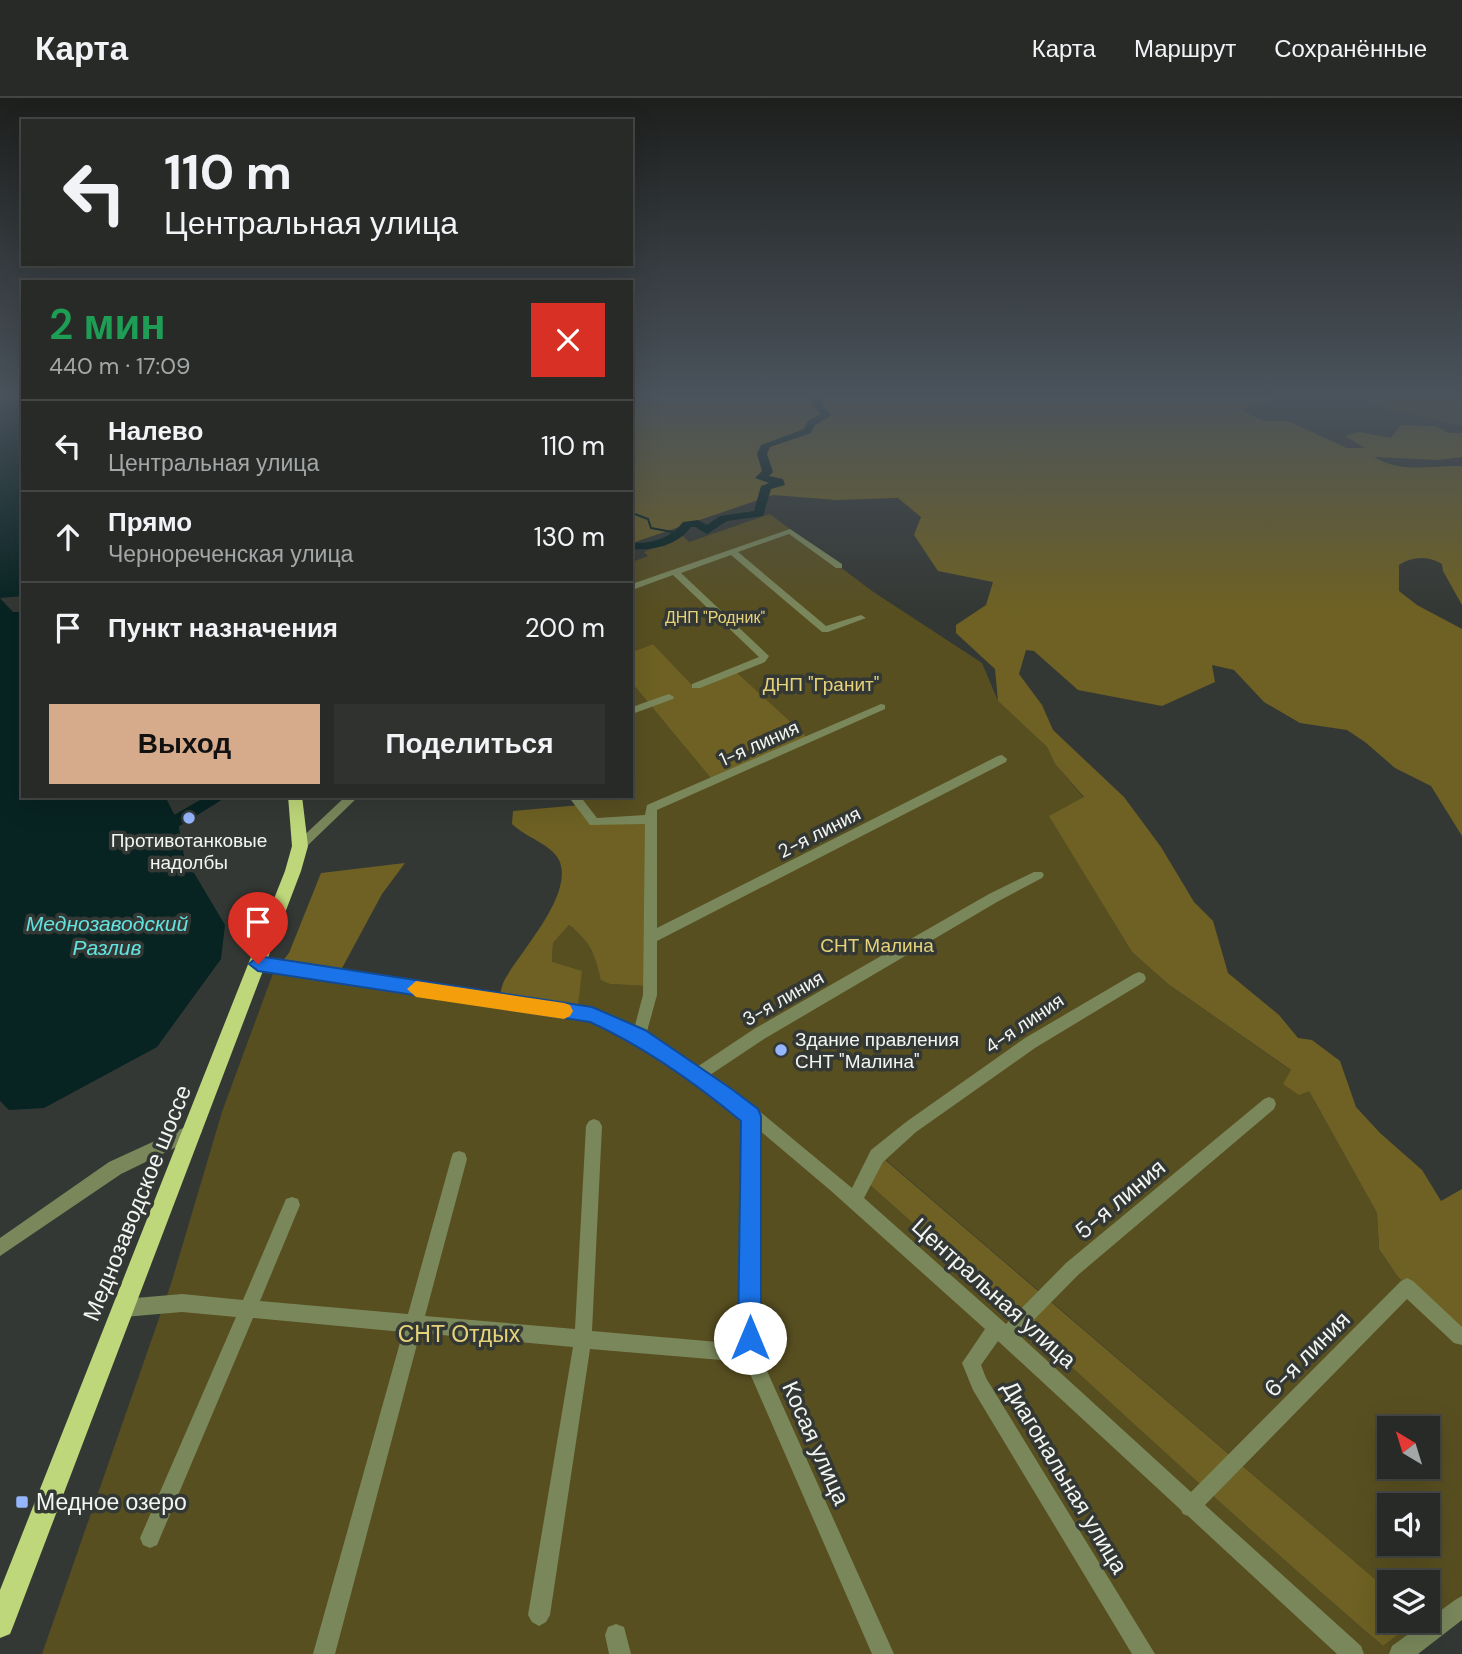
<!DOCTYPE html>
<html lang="ru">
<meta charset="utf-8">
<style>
:root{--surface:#272a27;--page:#2f322f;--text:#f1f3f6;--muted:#a4a7a7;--line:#434644;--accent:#d6ab8b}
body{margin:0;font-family:"DM Sans",sans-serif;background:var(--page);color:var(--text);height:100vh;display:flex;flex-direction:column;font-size:26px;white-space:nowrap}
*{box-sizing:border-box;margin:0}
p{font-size:23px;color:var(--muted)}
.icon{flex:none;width:38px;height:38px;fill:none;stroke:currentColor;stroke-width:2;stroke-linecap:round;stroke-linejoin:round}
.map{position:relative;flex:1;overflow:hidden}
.side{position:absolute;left:21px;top:182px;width:612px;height:518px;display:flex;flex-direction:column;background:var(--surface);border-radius:0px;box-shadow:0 7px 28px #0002,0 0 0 2px var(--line)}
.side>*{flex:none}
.top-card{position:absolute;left:21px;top:21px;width:612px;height:147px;border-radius:0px;box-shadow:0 7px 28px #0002,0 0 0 2px var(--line);background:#272a27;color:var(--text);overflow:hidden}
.needle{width:46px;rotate:322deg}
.fabs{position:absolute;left:1377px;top:1318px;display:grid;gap:14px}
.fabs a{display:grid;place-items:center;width:63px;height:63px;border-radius:0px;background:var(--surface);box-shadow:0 7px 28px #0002,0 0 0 2px var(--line);font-size:35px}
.pin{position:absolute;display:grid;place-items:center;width:60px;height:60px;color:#fff;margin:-72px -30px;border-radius:50% 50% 50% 0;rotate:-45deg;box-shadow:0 0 7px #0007}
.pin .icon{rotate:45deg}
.me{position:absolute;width:77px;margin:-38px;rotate:0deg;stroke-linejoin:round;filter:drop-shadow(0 0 5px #0008)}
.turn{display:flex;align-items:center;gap:24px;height:147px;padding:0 28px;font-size:32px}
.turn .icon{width:91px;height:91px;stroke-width:2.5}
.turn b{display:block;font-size:49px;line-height:60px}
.round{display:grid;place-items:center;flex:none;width:74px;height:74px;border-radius:0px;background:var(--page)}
.head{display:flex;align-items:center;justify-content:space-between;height:119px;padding:0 28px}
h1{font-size:42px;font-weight:600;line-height:52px;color:#1e9e55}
.cta{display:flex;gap:14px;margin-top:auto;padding:14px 28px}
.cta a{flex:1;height:80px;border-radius:0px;background:var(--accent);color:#111;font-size:28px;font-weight:600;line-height:80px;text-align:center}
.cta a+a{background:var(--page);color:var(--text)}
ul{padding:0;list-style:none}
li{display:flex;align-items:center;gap:21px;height:91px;padding:0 28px;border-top:2px solid var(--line)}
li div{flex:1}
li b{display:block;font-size:26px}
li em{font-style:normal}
header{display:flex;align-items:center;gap:42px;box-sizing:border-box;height:98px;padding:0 35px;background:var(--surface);border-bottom:2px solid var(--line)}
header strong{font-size:33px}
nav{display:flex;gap:38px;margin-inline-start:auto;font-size:24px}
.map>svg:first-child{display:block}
.green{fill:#584f21;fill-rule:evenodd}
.forest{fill:#6e6123}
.water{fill:#072322}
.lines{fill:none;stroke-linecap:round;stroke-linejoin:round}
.stream{stroke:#072322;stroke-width:2}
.river{fill:#072322;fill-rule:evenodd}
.minor{fill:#7a875b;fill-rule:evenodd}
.major{fill:#bdd77a;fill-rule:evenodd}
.route{fill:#1a73e8;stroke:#114b97;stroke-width:2}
.slow{fill:#f59e0b}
.poi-dot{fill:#95b6fd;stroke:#343834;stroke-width:2.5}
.labels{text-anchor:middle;stroke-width:7;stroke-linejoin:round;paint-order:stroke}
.far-park-label{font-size:16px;fill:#e6d379;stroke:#343834}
.park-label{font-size:19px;fill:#e6d379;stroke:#343834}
.street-label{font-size:19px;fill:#f2f5f2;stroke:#343834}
.poi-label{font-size:19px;fill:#f2f5f2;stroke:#343834}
.water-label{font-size:21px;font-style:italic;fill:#62e3e0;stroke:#343834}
.near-street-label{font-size:23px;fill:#f2f5f2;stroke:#343834}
.near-park-label{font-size:23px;fill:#e6d379;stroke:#343834}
.near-poi-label{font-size:23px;fill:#f2f5f2;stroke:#343834;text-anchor:start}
</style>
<header>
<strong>Карта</strong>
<nav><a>Карта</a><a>Маршрут</a><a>Сохранённые</a></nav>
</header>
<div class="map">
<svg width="1462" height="1556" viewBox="0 0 1462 1556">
<rect width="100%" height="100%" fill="#343834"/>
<path class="green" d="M1355,296H1462V328L1383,310Z
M770,416L872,493L982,565L998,603L1047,649L1055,666L1084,700L1050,718L1132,854L1168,886L1292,973L1309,993L1377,1115L1379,1151L1398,1179L1462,1240V1509L1400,1556H42L171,1186L222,1014L275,870L572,914L552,865L553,845L569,827L582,836L610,886L650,888L594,724L574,698H632V585L714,684L694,589L653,546L632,554V464L648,458L644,454L682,437L689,444ZM885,1061L1389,1493L1390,1484H1428V1522L1416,1523L1383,1548C1208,1398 1042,1239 870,1087ZM1390,1330H1428V1368H1390ZM1390,1407H1428V1446H1390Z"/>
<path class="forest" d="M632,296H1306C1286,302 1259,301 1242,313L1265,323H1288L1347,350H1365L1345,338L1359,334L1391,340L1401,327L1436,328L1448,335H1462V359L1438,362L1374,359C1402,376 1431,367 1462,368V507L1443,473L1442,466C1428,458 1413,458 1399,467V493L1417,507L1462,531V738L1431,688L1395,670L1365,644L1347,632L1300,625L1264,604L1234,572L1212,567L1215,584L1162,608L1078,592L1034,553L1026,552L1019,576L1042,607L1053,632L1124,699L1161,749L1194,804L1213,823L1228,875L1279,917L1298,940L1312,942L1340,963L1356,1009L1380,1035L1422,1072L1441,1103L1462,1091V1240L1398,1179L1379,1151L1377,1115L1309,993L1299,997L1283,986L1291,972L1168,886L1132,854L1049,718L1084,699L1055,666L1047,649L998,603L995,571L956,535V527L986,507L993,484L938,473L914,437L921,419L898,400L836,402L773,397L632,445Z
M653,546L694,589L735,573L809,641L714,684L632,585V554Z
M580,707L594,724L649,721L646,888L610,886L601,882C596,859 590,842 569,827L553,845L552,864L582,873L578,907L572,914L496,903C501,896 501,890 504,883C519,854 575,797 559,762C551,746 525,739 512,726L513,713Z
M405,765L382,796L341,872L281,865L289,855L321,775Z
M884,1061L1389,1493L1390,1522L1416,1523L1383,1548C1208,1398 1042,1239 870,1087Z"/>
<path class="water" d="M0,296H23V498L0,500L13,514H23V698H165L178,724L184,758L225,827L221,861L157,949L44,1010L9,1012L0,1003Z"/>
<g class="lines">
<path class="stream" d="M632,415L648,421L651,430L678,435"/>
<path class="river" d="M820,296H830L820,304L831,317L829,319L815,327L811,335L770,349L767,356L773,374L769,378L783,381L785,387L771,391L763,418L727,423L707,436L695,429H691C678,447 653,453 632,451V445C651,446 671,440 683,424L698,422L707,427L720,418L754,413L761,388L769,385L755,380L762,373L757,356L761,347L804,331L808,323L820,316L810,304Z
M207,698H228L162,739H150L148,735L150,731Z"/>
<path class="minor" d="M790,431L842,466V470H836L789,436L738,454L826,528L861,517L866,520L828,534H822L731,457L681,475L769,558L765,564L700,590H692V586L759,559L673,477L632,492V486Z
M669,596L674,599L673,601L632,616V609Z
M881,606L885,607V611L657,712V830L998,658L1002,657L1007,661L1006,664L657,843V897L646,937L697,969L754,931L989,796L1034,774H1042L1044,777L1042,780L997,804L764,941L710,977L764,1017L852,1090L871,1052L906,1024L1025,940L1134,876L1139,874L1144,876L1146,880L1144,884L1035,950L916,1034L883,1064L864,1100L1006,1226L1066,1165L1264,1001L1269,999L1274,1001L1276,1006L1274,1011L1078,1177L1019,1237L1191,1394L1401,1183L1407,1180L1413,1183L1462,1229V1247L1454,1245L1407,1201L1205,1407L1361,1548L1364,1556H1337L1188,1418L1183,1416L1181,1412L998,1243L981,1267L986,1280L1155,1556H1132L973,1292L962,1265L985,1231L830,1092L759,1032V1255L894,1556H872L745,1264L590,1251L550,1517L546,1524L539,1528L532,1524L528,1517L573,1249L420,1235L335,1556H313L403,1234L253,1220L157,1447L150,1450L143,1447L140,1440L236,1219L182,1214L124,1219L118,1216L115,1210L118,1204L124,1201L182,1196L243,1202L286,1101L292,1099L298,1101L300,1107L260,1203L408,1216L451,1061L453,1055L459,1053L465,1055L467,1061L425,1218L575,1231L586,1028L589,1023L594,1021L599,1023L602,1028L592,1233L741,1246L743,1020C695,982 645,950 590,923L258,872L253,870L251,866L253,862L258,860L592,911L634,931L643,897L645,726L590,727L568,698H580L597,720L645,717L647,707Z
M346,698H359L304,751H296L294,748L296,745Z
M194,1025L199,1028L202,1033L199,1038L121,1076L0,1158V1140L109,1064Z
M1462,1498V1522L1418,1556H1389L1392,1548L1455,1502Z
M616,1526L624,1529L631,1556H609L605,1537L608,1529Z"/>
<path class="major" d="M288,698H302L308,748L301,773L14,1526L10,1536L0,1540V1492L285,773L292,748Z"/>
</g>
<linearGradient id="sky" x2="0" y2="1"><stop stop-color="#1d1f1d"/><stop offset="0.58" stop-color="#4a535c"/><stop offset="1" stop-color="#4a535c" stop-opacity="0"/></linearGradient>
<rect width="1462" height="513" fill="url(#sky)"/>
<path class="route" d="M258,858L592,909L645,932L733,992L758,1011L761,1018V1240L758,1249L750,1252L742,1249L738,1240L741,1023C694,984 645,949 590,924L258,873L249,866Z"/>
<path class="slow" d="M416,883L564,905L570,907L573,913L570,918L564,921L416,899L407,891Z"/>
<g class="poi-dot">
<circle cx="189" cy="720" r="7"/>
<circle cx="781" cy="952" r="7"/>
<rect x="15" y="1397" width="14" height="14" rx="3.5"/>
</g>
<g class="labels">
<g class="far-park-label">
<text x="715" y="525">ДНП "Родник"</text>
</g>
<g class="park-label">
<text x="821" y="593">ДНП "Гранит"</text>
<text x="877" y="854">СНТ Малина</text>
</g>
<g class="street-label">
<text transform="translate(759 645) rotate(-24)" y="7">1-я линия</text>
<text transform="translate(819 734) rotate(-27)" y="7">2-я линия</text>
<text transform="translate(783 900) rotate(-30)" y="7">3-я линия</text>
<text transform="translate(1024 925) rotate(-34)" y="7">4-я линия</text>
</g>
<g class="poi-label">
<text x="189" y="749">Противотанковые<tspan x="189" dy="22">надолбы</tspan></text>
<text x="795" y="948" text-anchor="start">Здание правления<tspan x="795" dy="22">СНТ "Малина"</tspan></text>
</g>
<g class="water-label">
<text x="107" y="833">Меднозаводский<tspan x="107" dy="24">Разлив</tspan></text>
</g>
<g class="near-street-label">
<text transform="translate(1120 1101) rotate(-40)" y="8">5-я линия</text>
<text transform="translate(137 1105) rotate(-68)" y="8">Меднозаводское шоссе</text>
<text transform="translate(994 1195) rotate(42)" y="8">Центральная улица</text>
<text transform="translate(1307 1256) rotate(-45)" y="8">6-я линия</text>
<text transform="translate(816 1345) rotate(66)" y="8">Косая улица</text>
<text transform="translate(1065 1379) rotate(59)" y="8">Диагональная улица</text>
</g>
<g class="near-park-label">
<text x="459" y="1244">СНТ Отдых</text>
</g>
<g class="near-poi-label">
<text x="36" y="1412">Медное озеро</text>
</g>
</g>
</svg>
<div class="fabs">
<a><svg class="needle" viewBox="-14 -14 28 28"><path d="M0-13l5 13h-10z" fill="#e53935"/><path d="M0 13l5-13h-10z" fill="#a4a7a7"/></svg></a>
<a><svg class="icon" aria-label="sound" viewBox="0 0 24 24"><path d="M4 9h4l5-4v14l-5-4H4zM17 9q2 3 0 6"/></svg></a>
<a><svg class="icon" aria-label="layers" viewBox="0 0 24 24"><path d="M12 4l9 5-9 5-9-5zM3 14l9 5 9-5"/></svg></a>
</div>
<div class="pin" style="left:258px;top:866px;background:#d93025"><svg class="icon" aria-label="arrive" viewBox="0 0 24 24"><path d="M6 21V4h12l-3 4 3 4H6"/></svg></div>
<svg class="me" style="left:750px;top:1240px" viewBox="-20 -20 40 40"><circle r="19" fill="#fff"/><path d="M0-13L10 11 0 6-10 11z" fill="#1a73e8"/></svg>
<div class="top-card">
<div class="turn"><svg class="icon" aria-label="left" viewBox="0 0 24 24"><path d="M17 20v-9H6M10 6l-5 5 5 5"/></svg><div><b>110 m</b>Центральная улица</div></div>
</div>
<section class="side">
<div class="head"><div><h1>2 мин</h1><p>440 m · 17:09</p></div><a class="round" style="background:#d93025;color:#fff"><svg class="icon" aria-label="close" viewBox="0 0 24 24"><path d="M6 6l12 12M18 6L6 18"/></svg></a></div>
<ul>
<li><svg class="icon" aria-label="left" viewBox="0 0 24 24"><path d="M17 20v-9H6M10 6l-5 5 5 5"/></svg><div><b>Налево</b><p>Центральная улица</p></div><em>110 m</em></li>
<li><svg class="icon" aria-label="ahead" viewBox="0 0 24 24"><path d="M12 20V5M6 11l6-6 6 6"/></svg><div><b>Прямо</b><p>Чернореченская улица</p></div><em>130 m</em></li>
<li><svg class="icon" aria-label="arrive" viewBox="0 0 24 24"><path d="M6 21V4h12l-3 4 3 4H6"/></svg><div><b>Пункт назначения</b></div><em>200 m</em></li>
</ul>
<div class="cta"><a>Выход</a><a>Поделиться</a></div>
</section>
</div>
